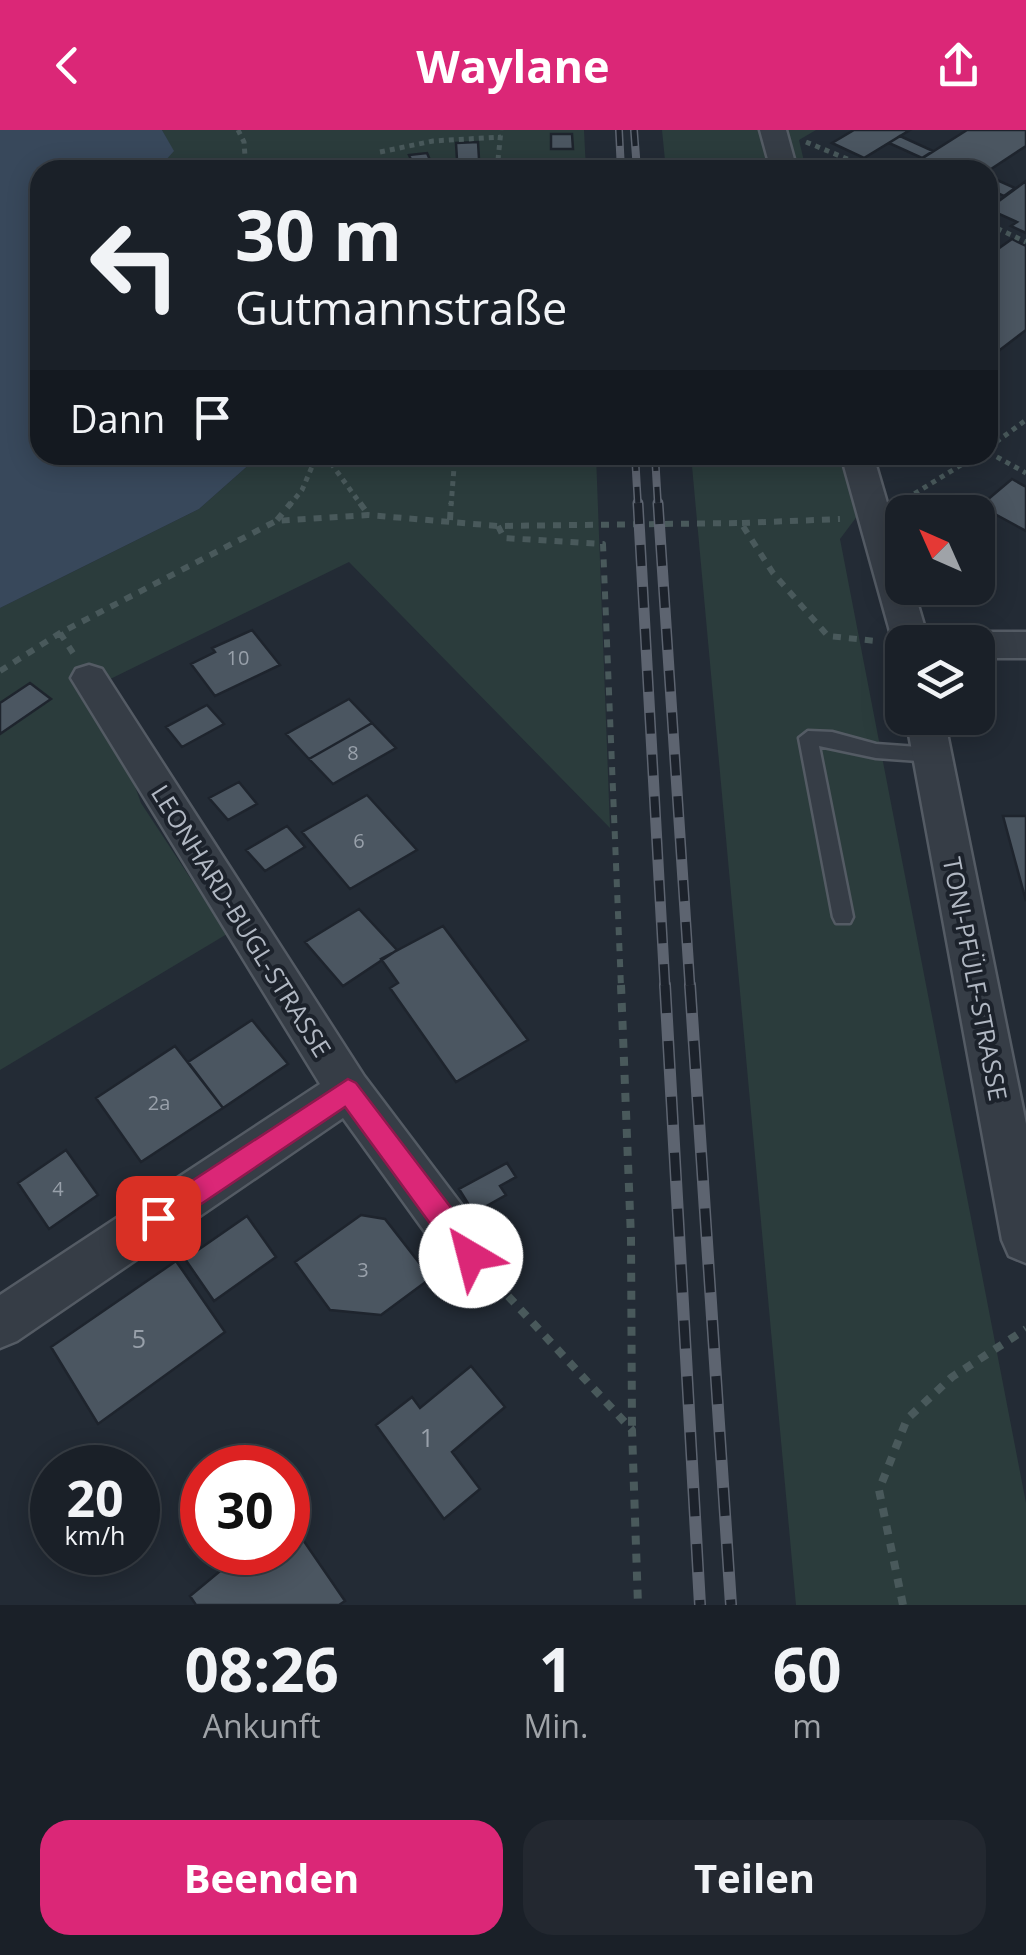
<!DOCTYPE html>
<html lang="de">
<meta charset="utf-8">
<style>
:root{--surface:#1a2028;--page:#232830;--text:#f1f3f6;--muted:#9fa3a8;--line:#383e45;--accent:#db2777}
body{margin:0;font-family:"Open Sans",sans-serif;background:var(--page);color:var(--text);height:100vh;display:flex;flex-direction:column;font-size:38px;white-space:nowrap}
*{box-sizing:border-box;margin:0}
p{font-size:32px;color:var(--muted)}
.icon{flex:none;width:55px;height:55px;fill:none;stroke:currentColor;stroke-width:2;stroke-linecap:round;stroke-linejoin:round}
.map{position:relative;height:1475px;overflow:hidden}
.drawer{display:flex;flex-direction:column;background:var(--surface);flex:1}
.drawer>*{flex:none}
.banner{position:absolute;left:30px;top:30px;width:968px;height:305px;border-radius:30px;box-shadow:0 5px 25px #0003,0 0 0 2px var(--line);background:#1a2028;color:var(--text);overflow:hidden}
.needle{width:65px;rotate:315deg}
.tools{position:absolute;left:885px;top:365px;display:grid;gap:20px}
.tools a{display:grid;place-items:center;width:110px;height:110px;border-radius:20px;background:var(--surface);box-shadow:0 5px 25px #0003,0 0 0 2px var(--line);font-size:50px}
.speed{position:absolute;left:30px;top:1315px;display:flex;gap:20px;font-size:50px;font-weight:700;text-align:center}
.speed>*{display:grid;place-content:center;width:130px;height:130px;border-radius:50%;background:var(--surface);box-shadow:0 5px 25px #0003,0 0 0 2px var(--line);line-height:1}
.speed small{font-size:25px;font-weight:400}
.speed .limit{border:15px solid #d22;background:#fff;color:#111}
.pin{position:absolute;display:grid;place-items:center;width:85px;height:85px;color:#fff;margin:-42px;border-radius:20px;box-shadow:0 5px 15px #0006}
.me{position:absolute;width:110px;margin:-55px;rotate:323deg;stroke-linejoin:round;filter:drop-shadow(0 0 8px #0008)}
.turn{display:flex;align-items:center;gap:35px;height:210px;padding:0 40px;font-size:45px}
.turn .icon{width:130px;height:130px;stroke-width:2.5}
.turn b{display:block;font-size:70px;line-height:85px}
.then{display:flex;align-items:center;height:95px;padding:0 40px;background:#0003;gap:20px;font-size:38px}
.eta{display:flex;justify-content:space-evenly;align-items:center;height:170px;text-align:center}
.eta b{font-size:60px;font-weight:700;line-height:70px}
.primary-button{display:flex;gap:20px;margin-top:auto;padding:20px 40px}
.primary-button a{flex:1;height:115px;border-radius:30px;background:var(--accent);color:#fff;font-size:40px;font-weight:700;line-height:115px;text-align:center}
.primary-button a+a{background:var(--page);color:var(--text)}
header{display:flex;justify-content:space-between;align-items:center;height:130px;padding:0 40px;background:var(--accent);color:#fff;font-size:45px;font-weight:700}
.map>svg:first-child{display:block}
.green{fill:#2b3c3c}
.water{fill:#38485b}
.building{fill:#4b5661;stroke:#1e242d;stroke-width:2.5}
.lines{fill:none;stroke-linecap:round;stroke-linejoin:round}
.service-casing{stroke:#545b64;stroke-width:5}
.minor-casing{stroke:#545b64;stroke-width:5}
.path-far2{stroke:#49595b;stroke-width:5;stroke-dasharray:5 5;stroke-linecap:butt}
.path-far1{stroke:#49595b;stroke-width:6;stroke-dasharray:8 8;stroke-linecap:butt}
.path{stroke:#49595b;stroke-width:8;stroke-dasharray:9 9;stroke-linecap:butt}
.service{fill:#363d46;fill-rule:evenodd}
.minor{fill:#363d46;fill-rule:evenodd}
.rail-far2-casing{stroke:#5d6470;stroke-width:8}
.rail-far1-casing{stroke:#5d6470;stroke-width:11}
.rail-casing{stroke:#5d6470;stroke-width:12}
.rail-far2{stroke:#1c222b;stroke-width:5;stroke-dasharray:16;stroke-linecap:butt}
.rail-far1{stroke:#1c222b;stroke-width:8;stroke-dasharray:21;stroke-linecap:butt}
.rail{stroke:#1c222b;stroke-width:9;stroke-dasharray:28;stroke-linecap:butt}
.route{fill:#db2777;stroke:#8e194d;stroke-width:2.5}
.labels{text-anchor:middle;stroke-width:8;stroke-linejoin:round;paint-order:stroke}
.number-label{font-size:20px;fill:#98a0aa}
.street-label{font-size:25px;fill:#b1b8c3;stroke:#1c222b}
.near-number-label{font-size:25px;fill:#98a0aa}
</style>
<header><svg class="icon" aria-label="back" viewBox="0 0 24 24"><path d="M15 5l-7 7 7 7"/></svg>Waylane<svg class="icon" aria-label="share" viewBox="0 0 24 24"><path d="M12 15V3M7 8l5-5 5 5M5 13v7h14v-7"/></svg></header>
<div class="map">
<svg width="1026" height="1475" viewBox="0 0 1026 1475">
<rect width="100%" height="100%" fill="#232b35"/>
<path class="green" d="M162,0H584L586,40H157L173,21Z
M662,0H816L799,10L806,40H666Z
M260,325H596L610,698L349,432L98,555L141,673L227,804L0,940V478L199,379Z
M691,325H876L882,353L840,409L1026,1373V1475H796Z"/>
<path class="water" d="M0,0H162L174,21L157,40H40V325H260L199,379L0,478Z"/>
<path class="building" d="M854,0H910L864,28L832,13Z
M967,0H1026V16L988,41L904,40Z
M551,4H572L573,19H551Z
M900,6L933,21L922,28L889,13Z
M478,12L479,29L457,30L456,13Z
M427,23L433,37L415,39L409,25Z
M988,46L1015,58L1004,66L988,58Z
M1026,51V103L1011,96L1017,92L988,79Z
M1012,109L1026,116V200L988,229V126Z
M1012,349L1026,357V401L980,376Z
M252,500L280,535L215,566L191,534L215,522L212,518Z
M30,553L51,569L0,604V573Z
M349,569L372,593L309,629L286,604Z
M207,575L224,594L182,617L166,597Z
M372,593L396,618L333,654L309,629Z
M239,652L257,674L228,690L209,668Z
M367,665L417,720L350,759L302,702Z
M1003,686H1026V771Z
M287,696L305,717L265,741L246,720Z
M359,779L397,820L343,856L305,812Z
M443,796L528,910L456,952L390,858L398,853L381,829Z
M252,890L288,934L223,978L188,932Z
M175,916L223,978L141,1032L96,968Z
M66,1020L98,1065L49,1099L18,1053Z
M507,1033L516,1047L500,1056L506,1065L474,1083L459,1059Z
M361,1085L385,1089L431,1148L381,1185L330,1180L295,1132Z
M247,1086L276,1127L214,1171L185,1129Z
M176,1131L225,1202L98,1294L51,1217Z
M471,1236L505,1277L452,1322L480,1359L444,1389L376,1295L412,1267L420,1278Z
M288,1388L345,1471L339,1475H196L190,1466L243,1422H288Z"/>
<g class="lines">
<defs>
<path id="service" d="M808,601L832,602L876,614L932,618L941,625L932,632L876,628L819,616L853,787L850,793H836L833,787L799,608Z"/>
<path id="minor" d="M760,0H786L797,40H771Z
M841,325H873L902,424V458H913L929,512H902V522L893,512Z
M978,502H1026V528H978V512H962L965,506Z
M89,535L102,539L364,946L488,1110L495,1126L488,1142L471,1149L454,1142L343,988L17,1211L0,1218V1165L320,954L71,548L76,539Z
M906,588H944L1026,994V1133L1009,1126L1002,1110Z"/>
</defs>
<use href="#service" class="service-casing"/>
<use href="#minor" class="minor-casing"/>
<path class="path-far2" d="M238,0L244,12L246,40
M806,12L874,40
M380,22L433,11L501,7
M497,40L501,0
M988,94L1026,112
M988,318L1026,290
M988,322L1026,343
M325,325L362,376
M906,369L977,325
M289,376L302,360L317,325
M451,376L455,325"/>
<path class="path-far1" d="M360,373L368,384
M277,390L291,373
M450,390L451,373
M742,393L840,389
M498,396L504,408L603,414L621,857
M60,503L73,523
M0,541L60,503L276,391L368,385L498,396L741,393L773,443L828,506L876,511"/>
<path class="path" d="M621,855L631,1108L632,1300
M496,1153L632,1300L638,1475
M903,1475L879,1360L907,1289L952,1247L1026,1199"/>
<use href="#service" class="service"/>
<use href="#minor" class="minor"/>
<defs>
<path id="rail-far2" d="M619,0L621,40
M634,0L637,40
M635,325L638,376
M655,325L658,376"/>
<path id="rail-far1" d="M638,373L665,857
M658,373L690,857"/>
<path id="rail" d="M665,855L700,1475
M690,855L731,1475"/>
</defs>
<use href="#rail-far2" class="rail-far2-casing"/>
<use href="#rail-far1" class="rail-far1-casing"/>
<use href="#rail" class="rail-casing"/>
<use href="#rail-far2" class="rail-far2"/>
<use href="#rail-far1" class="rail-far1"/>
<use href="#rail" class="rail"/>
</g>
<path class="route" d="M348,949L356,953L481,1117L485,1126L481,1136L471,1140L461,1136L345,977L167,1097L158,1101L149,1097L145,1088L149,1079Z"/>
<g class="labels">
<g class="number-label">
<text x="238" y="535">10</text>
<text x="353" y="630">8</text>
<text x="359" y="718">6</text>
<text x="159" y="980">2a</text>
<text x="58" y="1066">4</text>
<text x="363" y="1147">3</text>
</g>
<g class="street-label">
<text transform="translate(241 791) rotate(58)" y="9">LEONHARD-BUGL-STRASSE</text>
<text transform="translate(975 849) rotate(79)" y="9">TONI-PFÜLF-STRASSE</text>
</g>
<g class="near-number-label">
<text x="139" y="1218">5</text>
<text x="427" y="1317">1</text>
</g>
</g>
</svg>
<div class="tools">
<a><svg class="needle" viewBox="-14 -14 28 28"><path d="M0-13l5 13h-10z" fill="#e53935"/><path d="M0 13l5-13h-10z" fill="#9fa3a8"/></svg></a>
<a><svg class="icon" aria-label="layers" viewBox="0 0 24 24"><path d="M12 4l9 5-9 5-9-5zM3 14l9 5 9-5"/></svg></a>
</div>
<div class="speed"><div>20<small>km/h</small></div><div class="limit">30</div></div>
<div class="pin" style="left:158px;top:1088px;background:#d93025"><svg class="icon" aria-label="arrive" viewBox="0 0 24 24"><path d="M6 21V4h12l-3 4 3 4H6"/></svg></div>
<svg class="me" style="left:471px;top:1126px" viewBox="-20 -20 40 40"><circle r="19" fill="#fff"/><path d="M0-13L10 11 0 6-10 11z" fill="#db2777"/></svg>
<div class="banner">
<div class="turn"><svg class="icon" aria-label="left" viewBox="0 0 24 24"><path d="M17 20v-9H6M10 6l-5 5 5 5"/></svg><div><b>30 m</b>Gutmannstraße</div></div>
<div class="then">Dann<svg class="icon" aria-label="arrive" viewBox="0 0 24 24"><path d="M6 21V4h12l-3 4 3 4H6"/></svg></div>
</div>
</div>
<section class="drawer">
<div class="eta">
<div><b>08:26</b><p>Ankunft</p></div>
<div><b>1</b><p>Min.</p></div>
<div><b>60</b><p>m</p></div>
</div>
<div class="primary-button"><a>Beenden</a><a>Teilen</a></div>
</section>
